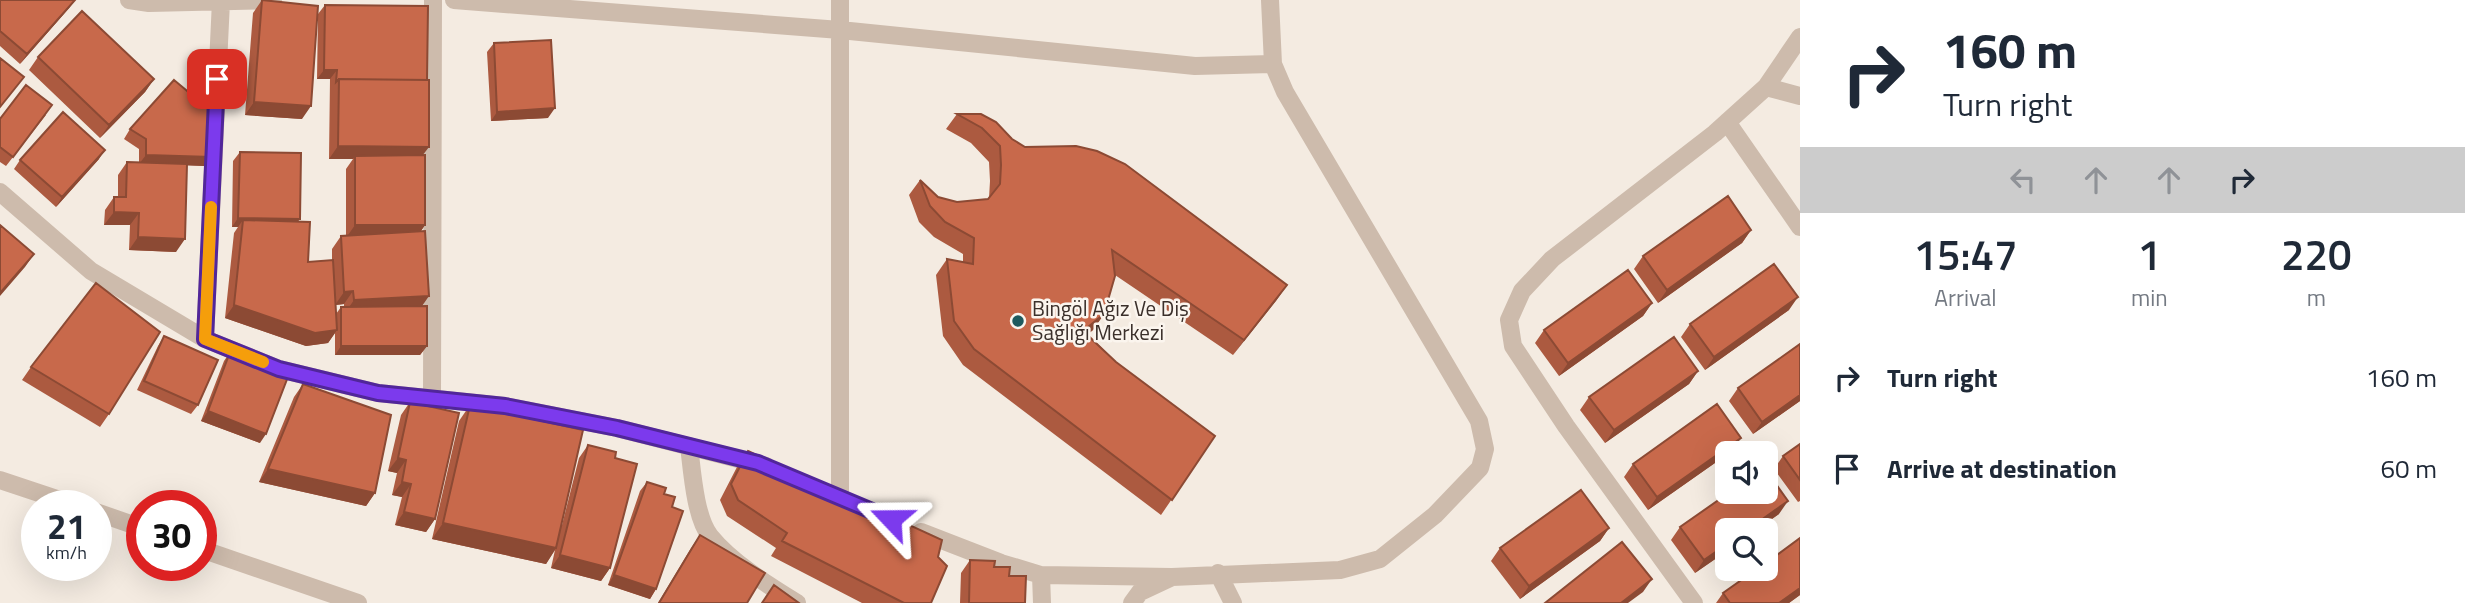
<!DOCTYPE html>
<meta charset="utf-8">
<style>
:root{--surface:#fff;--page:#f2f2f3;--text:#1f2937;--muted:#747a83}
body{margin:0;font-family:"Titillium Web",sans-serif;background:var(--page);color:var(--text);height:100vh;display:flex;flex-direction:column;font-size:26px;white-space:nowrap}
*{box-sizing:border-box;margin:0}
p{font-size:23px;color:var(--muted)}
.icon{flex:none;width:38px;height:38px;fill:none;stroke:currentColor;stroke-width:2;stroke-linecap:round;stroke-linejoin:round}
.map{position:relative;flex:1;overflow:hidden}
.details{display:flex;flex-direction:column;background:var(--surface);width:665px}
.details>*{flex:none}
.guide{background:#fff;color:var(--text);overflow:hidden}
.fabs{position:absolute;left:1715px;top:441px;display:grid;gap:14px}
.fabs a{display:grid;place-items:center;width:63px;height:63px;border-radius:10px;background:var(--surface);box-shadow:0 7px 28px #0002;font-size:35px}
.speed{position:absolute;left:21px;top:490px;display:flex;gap:14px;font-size:35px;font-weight:700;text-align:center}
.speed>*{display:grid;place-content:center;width:91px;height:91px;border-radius:50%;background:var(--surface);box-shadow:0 7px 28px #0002;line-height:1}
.speed small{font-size:18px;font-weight:400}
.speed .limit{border:10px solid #d22;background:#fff;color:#111}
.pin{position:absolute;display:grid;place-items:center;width:60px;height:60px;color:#fff;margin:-30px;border-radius:14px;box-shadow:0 4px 10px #0006}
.me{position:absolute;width:77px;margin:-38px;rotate:293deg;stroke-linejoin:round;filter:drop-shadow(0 0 5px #0008)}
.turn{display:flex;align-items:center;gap:24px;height:147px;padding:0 28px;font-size:32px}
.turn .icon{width:91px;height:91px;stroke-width:2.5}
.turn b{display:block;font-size:49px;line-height:60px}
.lanes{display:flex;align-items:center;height:66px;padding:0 28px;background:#0003;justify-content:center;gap:35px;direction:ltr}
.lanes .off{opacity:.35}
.eta{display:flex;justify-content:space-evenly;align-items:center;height:119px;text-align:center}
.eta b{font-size:42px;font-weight:600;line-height:49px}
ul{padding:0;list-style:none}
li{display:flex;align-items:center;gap:21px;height:91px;padding:0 28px}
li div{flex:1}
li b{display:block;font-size:26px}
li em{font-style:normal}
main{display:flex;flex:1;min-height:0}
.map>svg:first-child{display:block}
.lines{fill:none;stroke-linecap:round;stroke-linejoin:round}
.minor{stroke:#cdbbac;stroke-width:18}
.wall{fill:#ac5a40;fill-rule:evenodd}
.shaded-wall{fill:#8c4a34}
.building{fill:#c8694b;stroke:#8c4a34;stroke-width:2}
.route-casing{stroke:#51269a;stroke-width:18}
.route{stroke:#7c3aed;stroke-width:12}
.slow{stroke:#f59e0b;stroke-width:12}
.poi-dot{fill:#1f5a5e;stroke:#fbf5ee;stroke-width:2.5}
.labels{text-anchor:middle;stroke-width:5;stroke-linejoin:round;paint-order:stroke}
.poi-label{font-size:21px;fill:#3b302b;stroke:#fbf5ee;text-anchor:start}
</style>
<main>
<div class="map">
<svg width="1800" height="603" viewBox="0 0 1800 603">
<rect width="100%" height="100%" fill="#f4ebe1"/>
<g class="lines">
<path class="minor" d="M129,0L149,3L273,0
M454,0L840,30L1195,66L1273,64
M840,0V497
M1766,87L1800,96
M1727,122L1800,227
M0,192L91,271L205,339L279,369L378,393L505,406L617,428L766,466
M205,339L221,1
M432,399L433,0
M689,446C692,470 695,517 710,536C732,563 768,585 797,603
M0,480L78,506
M96,512L142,528
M921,532L1001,563L1041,575L1172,577
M201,549L358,603
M1218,573L1233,603
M1041,575L1042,603
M1132,603L1140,592L1172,577L1340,570L1380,559L1435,515L1480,468L1485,449L1479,421L1285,92L1273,64L1270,0
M1694,603L1566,426L1513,346L1509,320L1522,291L1552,259L1715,133L1766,87L1800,37"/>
</g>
<path class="wall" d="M0,0H75L69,8L20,64L0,46Z
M262,0L302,119L245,115L253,13Z
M325,5L423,155L425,225L421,231L422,306L427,346L420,355H335V333L328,343L306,346L225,318L234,233L238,227H232L233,161L240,152L298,222L308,262L332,260V249L341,236H346V169L353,159H329L330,79H317L318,14ZM344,304V307H341L336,314V305Z
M494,43L548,118L491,121L487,52Z
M38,57L154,79L145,92L100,138L29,70Z
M957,114L1012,139L1025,147L1287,285L1233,355L1115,275L1104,314L1093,330L1088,334L1116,362L1215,436L1161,515L963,365L943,336L936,275L947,259L963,262V254L934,237L919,222L909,195L920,180L938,197L957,202L988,199L989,198L990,181L989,162L971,143L946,129Z
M46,115L6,166L0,162V119Z
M130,129L212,157L205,166L187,165L176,252L129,250L130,225H104L105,210L114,197H118V175L127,162H139V149L124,139Z
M99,159L56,207L14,169L20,160Z
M1751,230L1742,243L1658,303L1634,269L1643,256Z
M1652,303L1643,316L1559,376L1535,343L1544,330Z
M1789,310L1705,370L1681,337L1690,324Z
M164,336L198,405L191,414L137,390L158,346Z
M230,352L260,443L201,421L224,361Z
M31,367L109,414L100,427L22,380Z
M1698,371L1689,384L1605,443L1580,410L1589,397Z
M303,384L375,493L366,506L259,482L294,397Z
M1738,388L1800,401L1753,434L1729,401Z
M410,402L435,519L426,532L395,525L402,497L392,495L397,473L388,471L401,415Z
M470,405L562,525L579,458L588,445L615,458L610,568L601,581L551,568L555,550L546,564L432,539L459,421Z
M1800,444V501L1798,502L1774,469L1783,456Z
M748,451L931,603H862L771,556L776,548L727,516L720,500L737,467Z
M1732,451L1648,510L1624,477L1633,464Z
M647,482L664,494L656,589L650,599L608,585L640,491Z
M1779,514L1695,573L1671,540L1680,527Z
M1609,528L1600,541L1520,599L1491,561L1500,548Z
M700,535L747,603H658L691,548Z
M1800,538V595L1789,603H1716L1723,593Z
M970,560L994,567L1009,576L1025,603H960L961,573Z"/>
<path class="shaded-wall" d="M75,0L69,8L20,64L27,54Z
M324,70H337L330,79H317Z
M154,79L145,92L100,138L109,125Z
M254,102L311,106L302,119L245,115Z
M555,108L548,118L491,121L497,112Z
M338,146L429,147L419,160L355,156L353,159H329Z
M105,150L99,159L56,207L62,197Z
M146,155L212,157L205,166L139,164Z
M114,212L139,213L130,225H104Z
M238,218L300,219L293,228L243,220L238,227H232Z
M355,225H425L416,238H346Z
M1751,230L1742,243L1658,303L1667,290Z
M138,237L185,239L176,252L129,250Z
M34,254L25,267L0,296V293Z
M1287,285L1276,301L1233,355L1244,340Z
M353,291L344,304L335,305L344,292Z
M429,296L420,309L345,313L354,300Z
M1798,297L1789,310L1705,370L1714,357Z
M1652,303L1643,316L1559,376L1568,363Z
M234,305L337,330L328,343L306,346L225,318Z
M1104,314L1093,330L1073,346L1083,331Z
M341,346H427L420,355H335Z
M1698,371L1689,384L1605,443L1614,430Z
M1800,395V401L1753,434L1762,422Z
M208,411L266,434L260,443L201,421Z
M1741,438L1732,451L1648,510L1657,497Z
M398,458L406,460L397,473L388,471Z
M268,469L375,493L366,506L259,482Z
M402,482L411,484L402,497L392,495Z
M1788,501L1779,514L1756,530H1747Z
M404,512L435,519L426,532L395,525Z
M443,523L556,548L546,564L432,539Z
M1609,528L1600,541L1520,599L1529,586Z
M1727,544V551L1695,573L1704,560Z
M560,555L610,568L601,581L551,568Z
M614,575L656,589L650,599L608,585Z
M1652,579L1643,592L1628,603H1621Z
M1800,588V595L1789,603H1779Z"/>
<path class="building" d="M0,0H75L27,54L0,31Z
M262,0L318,6L311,106L254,102Z
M325,5L428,6L427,80L339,79L336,82L337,70H324Z
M82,11L154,79L109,125L38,57Z
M551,40L555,108L497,112L494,43Z
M0,58L24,77L0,107Z
M339,79L429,80V147L338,146Z
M174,80L210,110L212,157L146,155V139L130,129Z
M26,85L52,105L13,157L0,147V119Z
M63,112L105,150L62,197L20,160Z
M957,114H981L996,122L1012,139L1025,147L1076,146L1097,151L1125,164L1287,285L1244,340L1112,250L1115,276L1104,314L1083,331L1116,362L1215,436L1172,500L974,349L954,321L947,259L973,264L974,238L945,222L930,206L920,180L938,197L957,202L988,199L1000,184L1001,165L1000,146L982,128Z
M240,152L301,153L300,219L238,218Z
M425,155V225H355V156Z
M127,162L187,164L185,239L138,237L139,213L114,212V197H126Z
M1728,196L1751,230L1667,290L1643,256Z
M243,220L310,222L308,262L333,260L337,330L315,333L234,305Z
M0,225L34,254L0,293Z
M425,231L429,296L354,300L353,291L344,292L341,236Z
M1774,264L1798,297L1714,357L1690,324Z
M1628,270L1652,303L1568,363L1544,330Z
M96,283L160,332L109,414L31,367Z
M427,306V346H341V307Z
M164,336L218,360L198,405L144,381Z
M1674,337L1698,371L1614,430L1589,397Z
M1800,344V395L1762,422L1738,388Z
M230,352L289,374L266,434L208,411Z
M303,384L391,415L375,493L268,469Z
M410,402L459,413L435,519L404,512L411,484L402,482L406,460L398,458Z
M1717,404L1741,438L1657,497L1633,464Z
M470,405L583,430L556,548L443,523Z
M1800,444V480L1783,456Z
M588,445L616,452L615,458L637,464L610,568L560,555Z
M748,451L942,540L938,557L947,566L931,603H904L782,541L787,533L738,500L731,484Z
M1766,470L1788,501L1747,530H1727V544L1704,560L1680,527L1730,492H1766Z
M647,482L666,488L664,494L675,497L672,507L683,511L656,589L614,575Z
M1581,490L1609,528L1529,586L1500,548Z
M700,535L765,573L747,603H659Z
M1800,538V588L1779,603H1730L1723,593L1757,569H1766V563Z
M1622,542L1652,579L1621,603H1545Z
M970,560L995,561L994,567H1010L1009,576H1026L1025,603H969Z
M774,585L799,603H762Z"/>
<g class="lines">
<defs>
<path id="route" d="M217,79L205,339L279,369L378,393L505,406L617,428L758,463L891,519"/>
</defs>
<use href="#route" class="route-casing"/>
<use href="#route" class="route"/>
<path class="slow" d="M211,207L205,339L263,362"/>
</g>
<circle class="poi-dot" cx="1018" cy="321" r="7"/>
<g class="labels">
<g class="poi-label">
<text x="1032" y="316">Bingöl Ağız Ve Diş<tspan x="1032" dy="24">Sağlığı Merkezi</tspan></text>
</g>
</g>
</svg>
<div class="fabs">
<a><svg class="icon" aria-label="sound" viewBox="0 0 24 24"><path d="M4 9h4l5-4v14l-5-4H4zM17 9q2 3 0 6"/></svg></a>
<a><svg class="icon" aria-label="search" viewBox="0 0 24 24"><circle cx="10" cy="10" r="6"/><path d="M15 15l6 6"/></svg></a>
</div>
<div class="speed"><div>21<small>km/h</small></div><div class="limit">30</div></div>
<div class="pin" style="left:217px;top:79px;background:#d93025"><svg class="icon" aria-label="arrive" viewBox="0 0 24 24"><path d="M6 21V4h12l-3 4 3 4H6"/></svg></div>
<svg class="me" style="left:891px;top:519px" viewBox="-20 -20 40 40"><path d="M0-17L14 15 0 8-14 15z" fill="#7c3aed" stroke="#fff" stroke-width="4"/></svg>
</div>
<section class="details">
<div class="guide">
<div class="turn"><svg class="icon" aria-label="right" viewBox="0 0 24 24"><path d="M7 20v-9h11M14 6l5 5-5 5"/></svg><div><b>160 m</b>Turn right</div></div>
<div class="lanes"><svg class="icon off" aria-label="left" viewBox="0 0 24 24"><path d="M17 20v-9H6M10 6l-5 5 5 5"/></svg><svg class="icon off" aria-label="ahead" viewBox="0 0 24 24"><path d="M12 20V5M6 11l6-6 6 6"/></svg><svg class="icon off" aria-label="ahead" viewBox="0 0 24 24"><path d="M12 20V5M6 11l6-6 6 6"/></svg><svg class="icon" aria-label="right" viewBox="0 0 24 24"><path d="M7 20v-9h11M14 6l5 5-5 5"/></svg></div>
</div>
<div class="eta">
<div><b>15:47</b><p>Arrival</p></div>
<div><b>1</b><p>min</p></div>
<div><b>220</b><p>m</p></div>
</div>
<ul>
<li><svg class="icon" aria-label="right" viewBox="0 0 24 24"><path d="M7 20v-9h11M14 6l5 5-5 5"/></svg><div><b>Turn right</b></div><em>160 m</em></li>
<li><svg class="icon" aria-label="arrive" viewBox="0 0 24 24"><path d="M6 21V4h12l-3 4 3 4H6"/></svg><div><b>Arrive at destination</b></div><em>60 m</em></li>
</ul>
</section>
</main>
